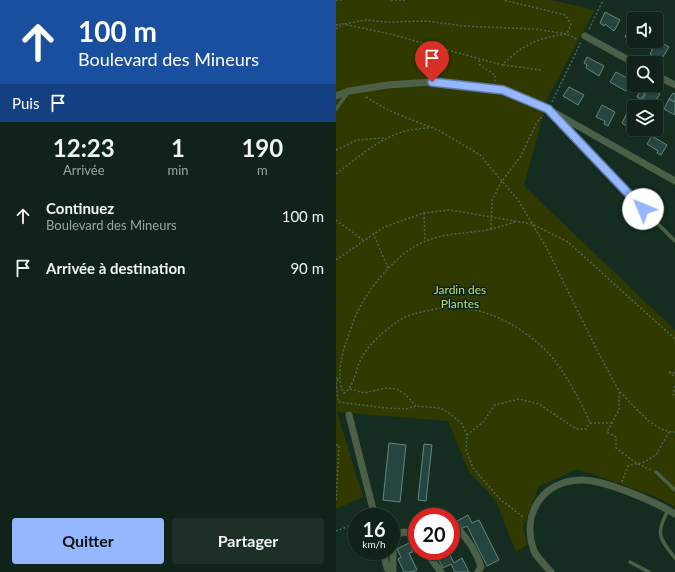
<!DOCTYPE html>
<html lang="fr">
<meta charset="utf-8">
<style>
:root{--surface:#102219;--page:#1e2f26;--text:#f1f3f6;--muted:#9ca4a2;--line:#303f38;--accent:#94b7fd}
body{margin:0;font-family:Lato,sans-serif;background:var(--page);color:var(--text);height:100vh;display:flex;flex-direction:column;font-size:15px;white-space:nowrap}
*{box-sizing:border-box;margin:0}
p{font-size:13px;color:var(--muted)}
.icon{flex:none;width:22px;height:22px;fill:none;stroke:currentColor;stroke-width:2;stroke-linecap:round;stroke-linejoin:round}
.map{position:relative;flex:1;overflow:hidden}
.side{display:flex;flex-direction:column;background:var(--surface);width:336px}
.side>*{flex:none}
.hud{background:#1a4fa0;color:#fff;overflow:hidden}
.tools{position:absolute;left:291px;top:12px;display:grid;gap:8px}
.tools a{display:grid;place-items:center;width:36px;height:36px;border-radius:4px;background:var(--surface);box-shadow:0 1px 3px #0004,0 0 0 1px var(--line);font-size:20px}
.speed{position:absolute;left:12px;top:508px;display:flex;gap:8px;font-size:20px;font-weight:700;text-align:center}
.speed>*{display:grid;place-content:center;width:52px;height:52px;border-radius:50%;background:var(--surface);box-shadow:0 1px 3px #0004,0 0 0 1px var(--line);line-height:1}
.speed small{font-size:10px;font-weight:400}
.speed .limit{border:6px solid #d22;background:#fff;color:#111}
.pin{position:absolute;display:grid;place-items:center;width:34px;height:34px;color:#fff;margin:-41px -17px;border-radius:50% 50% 50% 0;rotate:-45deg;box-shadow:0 0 4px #0007}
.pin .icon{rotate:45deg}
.me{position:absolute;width:44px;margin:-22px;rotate:315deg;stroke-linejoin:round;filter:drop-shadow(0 0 3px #0008)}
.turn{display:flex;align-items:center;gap:14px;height:84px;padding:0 12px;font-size:18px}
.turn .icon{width:52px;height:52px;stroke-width:2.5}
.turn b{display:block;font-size:28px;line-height:34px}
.then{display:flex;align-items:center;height:38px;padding:0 12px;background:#0003;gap:8px;font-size:15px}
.eta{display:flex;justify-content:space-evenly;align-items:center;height:68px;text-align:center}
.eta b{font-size:24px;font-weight:700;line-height:28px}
.button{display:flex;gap:8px;margin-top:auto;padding:8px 12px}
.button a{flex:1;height:46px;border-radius:4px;background:var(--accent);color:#111;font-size:16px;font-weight:700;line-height:46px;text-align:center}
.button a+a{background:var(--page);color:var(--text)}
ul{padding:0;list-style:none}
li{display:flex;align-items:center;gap:12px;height:52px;padding:0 12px}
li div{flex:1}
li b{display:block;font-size:15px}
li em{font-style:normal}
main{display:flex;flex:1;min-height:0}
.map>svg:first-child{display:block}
.green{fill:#303900}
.building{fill:#26453f;stroke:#65857f}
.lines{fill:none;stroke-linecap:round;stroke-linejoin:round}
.path{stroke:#4f655a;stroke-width:1.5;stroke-dasharray:2 2;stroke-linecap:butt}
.service{stroke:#4b6047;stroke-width:3.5}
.minor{stroke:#4b6047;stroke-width:7}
.route-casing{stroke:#6077a4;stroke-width:10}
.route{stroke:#94b7fd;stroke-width:7}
.labels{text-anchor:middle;stroke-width:3;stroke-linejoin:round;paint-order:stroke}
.park-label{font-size:12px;fill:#c4db74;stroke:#0a2318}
</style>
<main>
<section class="side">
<div class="hud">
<div class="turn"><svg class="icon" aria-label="ahead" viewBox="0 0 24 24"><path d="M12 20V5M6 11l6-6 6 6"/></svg><div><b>100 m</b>Boulevard des Mineurs</div></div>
<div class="then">Puis<svg class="icon" aria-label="arrive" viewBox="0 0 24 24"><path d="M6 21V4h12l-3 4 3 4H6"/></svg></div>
</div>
<div class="eta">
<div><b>12:23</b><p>Arrivée</p></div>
<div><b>1</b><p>min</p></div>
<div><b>190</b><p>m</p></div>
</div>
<ul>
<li><svg class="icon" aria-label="ahead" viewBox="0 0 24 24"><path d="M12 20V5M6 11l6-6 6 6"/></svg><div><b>Continuez</b><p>Boulevard des Mineurs</p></div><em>100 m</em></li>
<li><svg class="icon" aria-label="arrive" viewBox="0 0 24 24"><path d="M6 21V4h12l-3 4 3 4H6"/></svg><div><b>Arrivée à destination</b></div><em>90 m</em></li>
</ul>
<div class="button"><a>Quitter</a><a>Partager</a></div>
</section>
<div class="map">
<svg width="339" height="572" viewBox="0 0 339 572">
<rect width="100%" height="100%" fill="#152d21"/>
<path class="green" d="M0,0H215L259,10L211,99L188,186L339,330V507L321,497L242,469L203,486L187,527L192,544L180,552L160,501L133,472L112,421L1,412L27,497L0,509Z"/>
<path class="building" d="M269,12L284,20L278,31L269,24L268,26L264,23Z
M293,27L298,29V43L289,37Z
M321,40L333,47L325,60L314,54Z
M251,57L268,66L263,76L250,68L251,65L248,63Z
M280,72L296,81L290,91L274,82Z
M320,83L325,86L321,93L316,89Z
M307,85L324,94L315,107L305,103L309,94L304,91Z
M233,87L248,95L242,105L227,96Z
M304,91L309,94L305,99L301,97Z
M337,93L339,94V102L333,99Z
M333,99L339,102V115L328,109Z
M266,105L279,112L272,126L268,124L269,121L260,117Z
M291,113L298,116V129H300L298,132L286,123Z
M316,136L331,145L325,155L321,153L322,151L311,144Z
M53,443L70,445L64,502L47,500Z
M88,444L96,445L90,501L82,500Z
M132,515L136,523L143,520L163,560L151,566L131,526L125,529L121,521Z
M73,543L77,552L73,553L81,570L76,572H68L62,559L65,557L61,549Z
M29,551H39L37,552V555L29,557Z
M98,551H112L118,563L126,558L133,572H119L115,564L107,568Z"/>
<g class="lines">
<path class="path" d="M0,0H6
M55,0H69
M9,24L29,20L52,22L91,21L127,26L199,29L231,34L242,40
M0,25L5,24
M0,29L7,24L54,34L166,65C188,44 201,38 231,34L235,24L229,15L167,0
M253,29L267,0
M143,60L144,65L159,75V81
M167,65L205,70
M30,97L54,111L104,131L144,155L182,200L209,245L264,356L283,391V410L271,432L280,437V448L300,463L315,470
M216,102L245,42
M0,150L21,140L48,138
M0,174C31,151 53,128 95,128
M88,213L89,241
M0,220L27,240
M179,222C172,224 164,227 156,229C134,234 111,232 90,241C62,251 32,288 20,315C16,324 13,334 10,343C5,355 0,383 8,393C19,386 19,370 25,359C32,345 46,333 58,324C69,315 81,313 95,310C134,301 173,318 203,344C223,360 244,399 254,423
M155,229L156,200L166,181L185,156L200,124L207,115
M37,233L52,268
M0,260L48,227L88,213L114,210L196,224L232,242L339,339
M333,372L339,377
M333,372L339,373
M0,378L3,379L0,382L2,402L51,408L70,409L80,406L104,408L113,413L126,424L131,435L130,450L137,468L165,500L187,517
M339,386L337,394L339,398
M14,389L28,393L50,388L61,389L70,395L80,406
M284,392C299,406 317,432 339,432
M254,423H276
M131,435L147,422L159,405L183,399L203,404L240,429H250L254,423
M0,445H3L0,502
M286,482L292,466L308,462L320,455L333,432
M25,517L30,511
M0,531L21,523"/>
<path class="service" d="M0,109L11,94
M218,116L264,166L339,241
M320,472L339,490
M332,510C320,533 322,537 339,558
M294,562L313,572"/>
<path class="minor" d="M249,36L298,63
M320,75L339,85
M0,96L13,91L52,85L95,82L167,90L212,109L339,181
M13,415L39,517
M116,520C128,537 139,546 145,567L142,572
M47,551L51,568L54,572
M89,551L105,572
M57,572V546L60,536L67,532L74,533L81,541
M215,572C210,566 201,558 198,551C185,514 206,481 245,480C267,479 320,502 339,514"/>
</g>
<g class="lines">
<defs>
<path id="route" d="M96,82L167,90L212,109L307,209"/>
</defs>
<use href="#route" class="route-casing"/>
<use href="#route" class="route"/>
</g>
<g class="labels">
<g class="park-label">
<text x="124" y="294">Jardin des<tspan x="124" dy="14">Plantes</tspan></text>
</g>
</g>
</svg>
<div class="tools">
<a><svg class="icon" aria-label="sound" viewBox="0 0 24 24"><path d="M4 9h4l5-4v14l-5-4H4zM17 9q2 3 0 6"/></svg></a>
<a><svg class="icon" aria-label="search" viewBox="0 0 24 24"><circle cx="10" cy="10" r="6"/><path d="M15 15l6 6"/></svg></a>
<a><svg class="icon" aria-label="layers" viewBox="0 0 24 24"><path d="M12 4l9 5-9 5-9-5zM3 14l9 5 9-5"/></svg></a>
</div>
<div class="speed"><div>16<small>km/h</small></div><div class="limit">20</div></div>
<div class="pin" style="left:96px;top:82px;background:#d93025"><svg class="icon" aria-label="arrive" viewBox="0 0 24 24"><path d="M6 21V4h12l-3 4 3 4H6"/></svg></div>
<svg class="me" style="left:307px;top:209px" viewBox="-20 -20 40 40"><circle r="19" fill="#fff"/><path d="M0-13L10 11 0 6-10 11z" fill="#94b7fd"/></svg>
</div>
</main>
